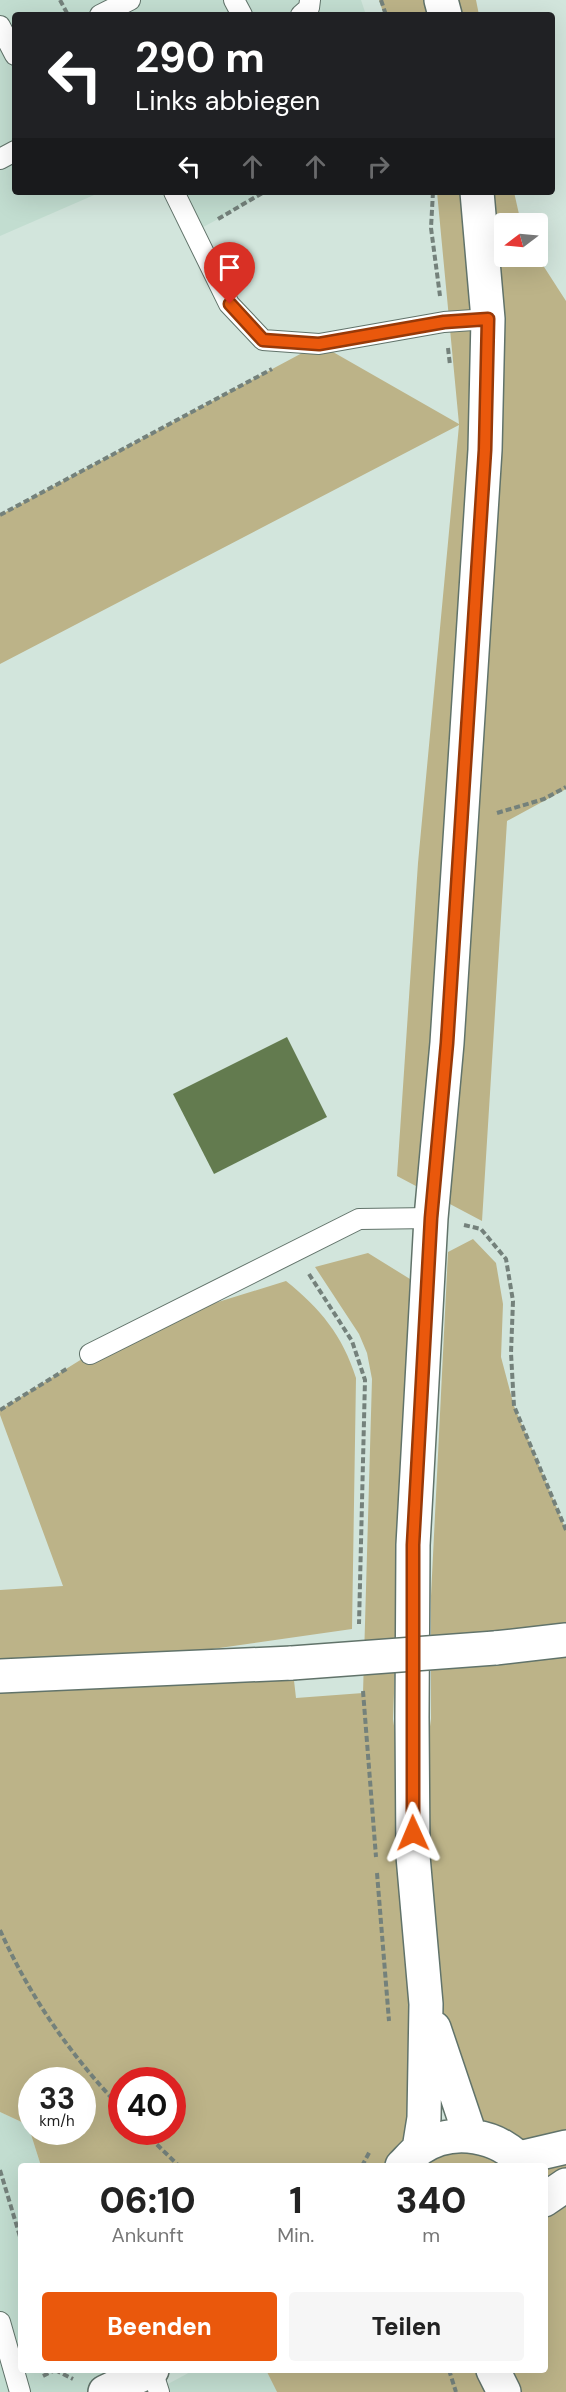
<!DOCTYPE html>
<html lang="de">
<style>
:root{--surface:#fff;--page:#f6f6f6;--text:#222;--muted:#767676;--accent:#ea580c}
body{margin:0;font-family:"DM Sans",sans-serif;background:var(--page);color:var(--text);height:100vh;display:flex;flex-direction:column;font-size:22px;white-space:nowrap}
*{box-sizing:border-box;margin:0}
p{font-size:20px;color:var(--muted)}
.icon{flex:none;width:33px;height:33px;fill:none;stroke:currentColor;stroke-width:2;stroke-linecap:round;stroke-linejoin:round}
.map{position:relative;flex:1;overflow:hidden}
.details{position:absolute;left:18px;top:2163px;width:530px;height:210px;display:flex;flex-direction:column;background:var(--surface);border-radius:6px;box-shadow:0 6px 24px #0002}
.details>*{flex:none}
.guide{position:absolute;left:12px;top:12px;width:543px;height:183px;border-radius:6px;box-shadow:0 6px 24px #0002;background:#202124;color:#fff;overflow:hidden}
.needle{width:39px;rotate:254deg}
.tools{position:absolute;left:494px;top:213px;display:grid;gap:12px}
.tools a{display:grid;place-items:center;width:54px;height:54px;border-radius:6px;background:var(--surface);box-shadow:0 6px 24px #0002;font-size:30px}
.speed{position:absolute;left:18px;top:2067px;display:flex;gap:12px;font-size:30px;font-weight:700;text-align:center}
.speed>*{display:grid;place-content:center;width:78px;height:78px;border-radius:50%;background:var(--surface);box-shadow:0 6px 24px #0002;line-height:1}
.speed small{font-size:15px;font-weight:400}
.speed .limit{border:9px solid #d22;background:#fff;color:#111}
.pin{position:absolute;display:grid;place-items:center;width:51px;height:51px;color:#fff;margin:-62px -26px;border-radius:50% 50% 50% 0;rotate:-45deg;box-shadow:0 0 6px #0007}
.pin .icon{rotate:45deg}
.me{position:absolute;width:66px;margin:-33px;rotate:359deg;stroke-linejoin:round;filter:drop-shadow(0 0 4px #0008)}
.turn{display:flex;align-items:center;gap:21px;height:126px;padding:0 24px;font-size:27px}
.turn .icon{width:78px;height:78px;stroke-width:2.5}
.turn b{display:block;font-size:42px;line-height:51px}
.lanes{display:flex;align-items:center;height:57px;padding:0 24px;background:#0003;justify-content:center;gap:30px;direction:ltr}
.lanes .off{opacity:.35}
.eta{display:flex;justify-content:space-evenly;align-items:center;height:102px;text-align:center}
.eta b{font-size:36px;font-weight:800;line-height:42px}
.action{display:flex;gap:12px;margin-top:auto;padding:12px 24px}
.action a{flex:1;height:69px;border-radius:6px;background:var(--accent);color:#fff;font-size:24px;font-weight:800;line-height:69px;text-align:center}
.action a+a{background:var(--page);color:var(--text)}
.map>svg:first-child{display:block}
.built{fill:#c2ddd0}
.green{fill:#bcb388;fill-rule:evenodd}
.building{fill:#637b4f}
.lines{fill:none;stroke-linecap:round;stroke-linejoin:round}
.service-casing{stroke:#61736a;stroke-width:22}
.minor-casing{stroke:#61736a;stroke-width:36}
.tertiary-casing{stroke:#61736a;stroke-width:36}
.secondary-casing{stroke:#61736a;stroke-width:36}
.path{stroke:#74817b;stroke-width:4;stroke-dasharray:6 3;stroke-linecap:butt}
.service{stroke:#fff;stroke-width:20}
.minor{stroke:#fff;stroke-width:33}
.tertiary{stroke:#fff;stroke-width:33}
.secondary{stroke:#fff;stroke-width:33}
.secondary-bridge-casing{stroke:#61736a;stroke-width:36;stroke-linecap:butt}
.secondary-bridge{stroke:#fff;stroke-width:33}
.route-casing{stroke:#983908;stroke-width:15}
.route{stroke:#ea580c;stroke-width:10}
</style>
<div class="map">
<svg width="566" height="2392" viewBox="0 0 566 2392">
<rect width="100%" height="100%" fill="#d2e5dc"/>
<path class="built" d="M0,0H361L366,15H15V192H101L0,236Z
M174,192H268L194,232Z
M0,2112L28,2125L41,2166H21V2370H107L117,2392H0Z
M194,2370H266L277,2392H153Z"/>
<path class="green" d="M379,0H476L479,15H384Z
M437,192H514L521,223L504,224V256H537L566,301V789L507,821L482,1221L397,1176L418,863L459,425L0,664V515L319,344L459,424Z
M473,1239L496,1263L503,1304L501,1357L514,1406L566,1530V2392H517L513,2370H544V2166H41L28,2125L0,2112V1590L63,1586L0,1415V1410L90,1354L150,1323L286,1281C320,1308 343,1336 356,1378L352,1629L38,1674L292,1663L296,1698L363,1693L372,1379L367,1353L359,1334L315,1267L368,1253L410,1279L393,1719L413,1854L431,1719V1596L448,1252ZM427,2006L469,2135L419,2148ZM32,2080H82V2132H32ZM122,2080H172V2132H122Z
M266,2370H495L505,2392H277Z"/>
<path class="building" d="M287,1037L327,1117L214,1174L173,1094Z"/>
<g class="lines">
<defs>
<path id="service" d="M234,0L242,15
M100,15L130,0
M301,15L309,8L310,0
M0,26L15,55
M0,159L15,151
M174,192L229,304L263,340L319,344L444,322L488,319
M90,1354L359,1219L431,1218
M0,2322L20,2392
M152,2370L159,2392"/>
<path id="minor" d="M105,2392L152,2370"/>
<path id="tertiary" d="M441,0L445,15
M434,2028L470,2135
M419,2149L424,2118L426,2004L413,1856L412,1717L413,1545L431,1218L447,1043L485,450L488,319L477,192
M402,2166C407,2161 413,2154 419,2149C452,2126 501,2134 525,2166
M493,2370L504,2392"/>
<path id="secondary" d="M495,1648L566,1640
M0,1676L292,1663
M519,2158L566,2147
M544,2200L566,2185"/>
</defs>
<use href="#service" class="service-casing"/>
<use href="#minor" class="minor-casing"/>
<use href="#tertiary" class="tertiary-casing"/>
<use href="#secondary" class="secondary-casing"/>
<path class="path" d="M60,0L68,15
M381,0L386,15
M433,192L431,228L440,296
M218,219L264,192
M448,348L450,365
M0,515L272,369
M497,813L544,799L566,787
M464,1225L481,1229L506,1259L513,1301L511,1353L514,1406L566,1530
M309,1274L352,1341L365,1380L359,1624
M0,1410L68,1368
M363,1691L376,1857
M377,1873L389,2021
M0,1930C30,1997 71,2056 122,2109
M144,2132L179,2166
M362,2166L370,2151
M0,2170L21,2240
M55,2370L73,2379
M449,2370L456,2392
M43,2376L55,2370"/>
<use href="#service" class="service"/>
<use href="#minor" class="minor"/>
<use href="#tertiary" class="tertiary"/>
<use href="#secondary" class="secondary"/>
<defs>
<path id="secondary-bridge" d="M292,1663L495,1648"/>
</defs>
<use href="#secondary-bridge" class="secondary-bridge-casing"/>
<use href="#secondary-bridge" class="secondary-bridge"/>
</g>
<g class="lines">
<defs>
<path id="route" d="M230,304L263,340L319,344L444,322L488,319L485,450L447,1043L431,1218L413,1545V1833"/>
</defs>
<use href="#route" class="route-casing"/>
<use href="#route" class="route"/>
</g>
</svg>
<div class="tools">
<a><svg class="needle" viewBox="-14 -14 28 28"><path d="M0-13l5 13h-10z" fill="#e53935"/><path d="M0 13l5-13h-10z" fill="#767676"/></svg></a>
</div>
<div class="speed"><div>33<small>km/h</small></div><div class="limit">40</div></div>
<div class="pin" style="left:230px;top:304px;background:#d93025"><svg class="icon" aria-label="arrive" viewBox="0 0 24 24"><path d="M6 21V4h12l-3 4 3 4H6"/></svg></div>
<svg class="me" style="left:413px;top:1833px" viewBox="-20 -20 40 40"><path d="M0-17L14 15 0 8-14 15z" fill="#ea580c" stroke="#fff" stroke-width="4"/></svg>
<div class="guide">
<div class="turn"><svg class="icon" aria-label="left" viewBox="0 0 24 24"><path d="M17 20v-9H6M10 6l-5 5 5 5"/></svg><div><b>290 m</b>Links abbiegen</div></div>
<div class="lanes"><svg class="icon" aria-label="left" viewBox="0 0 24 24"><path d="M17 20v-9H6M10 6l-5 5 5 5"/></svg><svg class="icon off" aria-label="ahead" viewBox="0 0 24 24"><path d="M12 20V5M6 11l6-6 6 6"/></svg><svg class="icon off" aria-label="ahead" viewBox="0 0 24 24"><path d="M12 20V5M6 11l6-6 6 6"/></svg><svg class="icon off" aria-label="right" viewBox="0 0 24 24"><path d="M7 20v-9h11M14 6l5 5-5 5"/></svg></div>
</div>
<section class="details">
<div class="eta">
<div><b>06:10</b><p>Ankunft</p></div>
<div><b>1</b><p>Min.</p></div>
<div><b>340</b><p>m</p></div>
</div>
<div class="action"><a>Beenden</a><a>Teilen</a></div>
</section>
</div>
